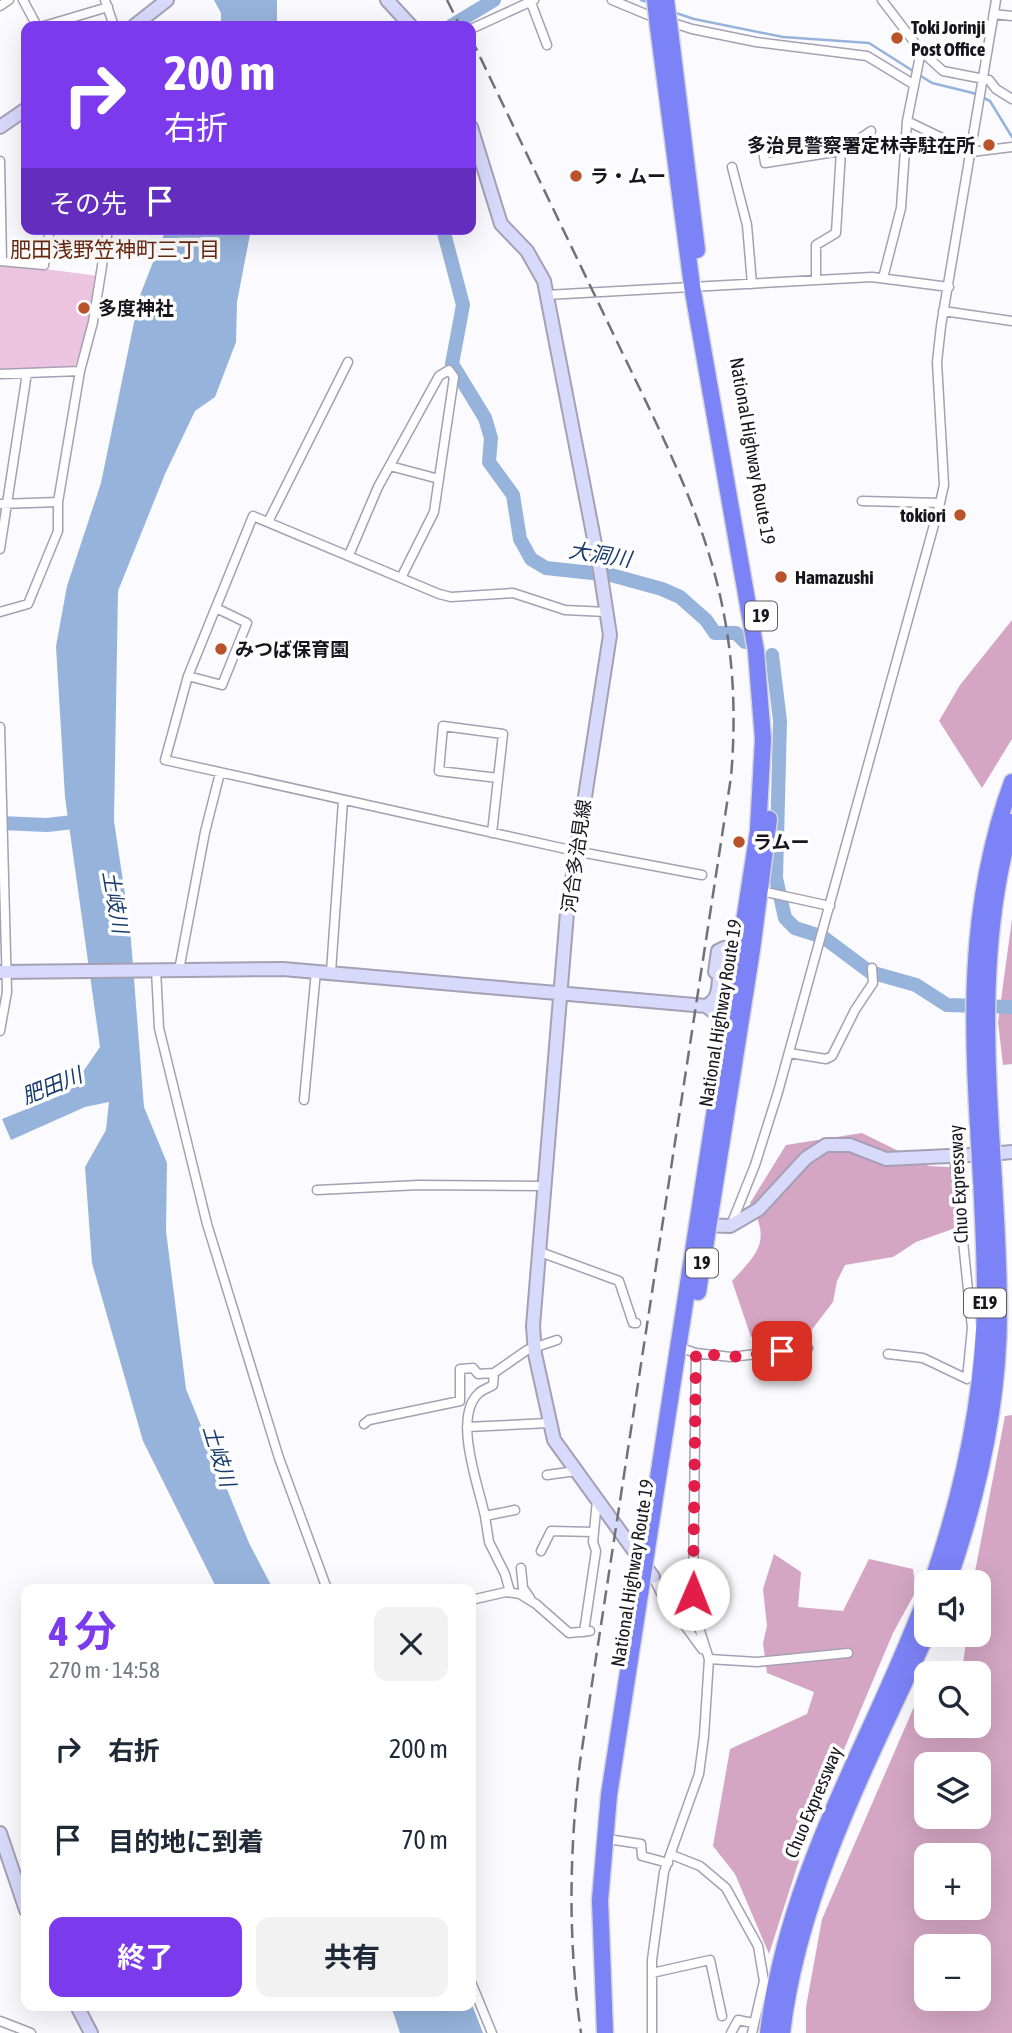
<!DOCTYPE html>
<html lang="ja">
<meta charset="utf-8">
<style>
:root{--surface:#fff;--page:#f2f2f3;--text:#1f2937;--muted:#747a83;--accent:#7c3aed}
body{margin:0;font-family:"Asap Condensed","Noto Sans JP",sans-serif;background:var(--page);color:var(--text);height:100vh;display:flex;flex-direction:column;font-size:26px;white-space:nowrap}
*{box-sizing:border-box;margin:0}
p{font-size:23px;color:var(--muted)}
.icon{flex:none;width:38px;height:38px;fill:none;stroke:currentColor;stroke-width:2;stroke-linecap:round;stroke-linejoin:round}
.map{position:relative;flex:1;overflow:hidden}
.drawer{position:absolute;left:21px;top:1584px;width:455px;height:427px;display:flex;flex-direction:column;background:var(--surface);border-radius:14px;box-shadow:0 7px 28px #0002}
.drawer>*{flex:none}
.top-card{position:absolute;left:21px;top:21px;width:455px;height:214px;border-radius:14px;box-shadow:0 7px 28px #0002;background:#7c3aed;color:#fff;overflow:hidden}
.tools{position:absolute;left:914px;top:1570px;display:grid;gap:14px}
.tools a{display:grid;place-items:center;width:77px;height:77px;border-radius:14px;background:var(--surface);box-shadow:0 7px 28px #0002;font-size:35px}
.pin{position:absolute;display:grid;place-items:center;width:60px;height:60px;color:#fff;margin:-30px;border-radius:14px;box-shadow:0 4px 10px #0006}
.me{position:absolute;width:77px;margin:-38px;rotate:1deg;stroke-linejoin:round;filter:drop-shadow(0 0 5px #0008)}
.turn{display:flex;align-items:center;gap:24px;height:147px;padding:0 28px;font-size:32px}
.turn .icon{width:91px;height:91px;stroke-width:2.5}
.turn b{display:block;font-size:49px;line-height:60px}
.then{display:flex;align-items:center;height:66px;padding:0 28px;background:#0003;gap:14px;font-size:26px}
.round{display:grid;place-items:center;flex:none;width:74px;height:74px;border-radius:14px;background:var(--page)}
.headline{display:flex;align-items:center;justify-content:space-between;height:119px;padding:0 28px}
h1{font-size:42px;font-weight:700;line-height:52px;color:var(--accent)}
.cta{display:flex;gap:14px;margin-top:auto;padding:14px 28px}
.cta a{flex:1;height:80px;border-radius:14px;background:var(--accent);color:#fff;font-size:28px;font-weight:700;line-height:80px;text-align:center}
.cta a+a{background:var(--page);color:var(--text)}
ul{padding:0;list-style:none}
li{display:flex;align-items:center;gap:21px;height:91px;padding:0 28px}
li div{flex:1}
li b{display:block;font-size:26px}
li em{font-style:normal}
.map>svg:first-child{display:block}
.green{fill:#edc4df}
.forest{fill:#d4a6c4;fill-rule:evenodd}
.water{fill:#96b3db}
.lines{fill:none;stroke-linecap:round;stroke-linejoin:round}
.stream{stroke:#96b3db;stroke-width:2.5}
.river{stroke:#96b3db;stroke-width:14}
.street-casing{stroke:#a5a0b3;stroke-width:11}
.secondary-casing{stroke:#a5a0b3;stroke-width:16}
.highway-casing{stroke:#d5d5d6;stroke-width:19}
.street{stroke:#fff;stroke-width:8}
.secondary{stroke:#d8dafc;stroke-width:12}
.highway{stroke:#7c83f6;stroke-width:16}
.rail{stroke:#727176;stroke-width:2.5;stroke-dasharray:14 7;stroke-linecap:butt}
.highway-bridge-casing{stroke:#d5d5d6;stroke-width:19;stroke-linecap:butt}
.highway-bridge{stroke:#7c83f6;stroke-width:16}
.route{stroke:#e11d48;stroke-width:12;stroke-dasharray:0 21.6}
.poi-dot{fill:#ba522b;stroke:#fff;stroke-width:2.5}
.labels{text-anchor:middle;stroke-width:7;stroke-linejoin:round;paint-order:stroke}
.shield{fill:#fff;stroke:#5d5c61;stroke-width:2}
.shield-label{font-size:18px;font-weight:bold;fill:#18161d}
.poi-label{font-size:19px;font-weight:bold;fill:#18161d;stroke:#fff;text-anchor:start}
.street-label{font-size:19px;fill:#18161d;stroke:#fff}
.neighbourhood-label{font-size:21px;fill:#6a2910;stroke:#fff}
.water-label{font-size:21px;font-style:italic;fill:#183c6e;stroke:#fff}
</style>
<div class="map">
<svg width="1012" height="2033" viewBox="0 0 1012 2033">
<rect width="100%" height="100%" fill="#fbfafe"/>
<path class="green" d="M0,263L98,276L90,323L74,369L0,370Z"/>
<path class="forest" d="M1012,620V739L982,788L939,721L960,685Z
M1012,919V1064L1003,1065L998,1022Z
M862,1133L929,1166L966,1168L967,1224L916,1242L893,1257L845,1265L837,1281L833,1302L807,1336L751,1337L732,1281C759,1252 771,1241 750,1203L786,1145Z
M1012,1415V2033H806V2007L822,1919L920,1693L926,1690V1726H978V1673H957L962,1670L967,1635L978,1634V1582H973L1005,1416ZM978,1764V1816H926V1764ZM978,1855V1908H926V1855ZM978,1946V1998H926V1946Z
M774,1554L801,1572L798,1607L843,1611L869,1559L913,1569L916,1591L893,1633L805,1842L769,1954L735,1874L713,1846L730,1749L807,1714L814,1692L767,1673L763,1643L767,1626L763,1589Z"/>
<path class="water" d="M214,0H277V26H221V13Z
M166,229H251L237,302L236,342L215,397L195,411L165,474L118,591L114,821L130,928L144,1107L167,1163L166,1231L186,1389L249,1543L273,1589H217L143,1441L92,1263L85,1167L106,1130L109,1102L85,1107L11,1140L2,1119L69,1092L100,1047L65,797L56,646L67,586L101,483L139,298Z
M471,2002L483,2033H400L391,2006H471Z"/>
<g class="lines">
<path class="stream" d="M641,0L650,3
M673,12L694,19L783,37L869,43L932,83L973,93L990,101L1012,137"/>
<path class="river" d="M451,26L494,0
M443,229L463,305L452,364L485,418L491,438L489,462L513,495L520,539L531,559L546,568L611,575L662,589L680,597L706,620L715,633H736L745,642
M772,655L780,721L776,878L785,918L795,928L823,937L870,972L916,985L947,1005L1012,1007
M0,823L47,825L82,821"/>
<defs>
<path id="street" d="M23,0L37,26
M105,0L114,26
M530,0L547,45
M612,0L648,15L692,29L756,42L867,56L913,84
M882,0L921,51L943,71L989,80L996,89L1012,99
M0,6L9,0
M994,14L1012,16
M44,26L108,7
M471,29L534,0
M907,121L971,152L1012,147
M762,144L765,163L841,151
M0,161L2,261
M732,167L747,225L752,284
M0,261L44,265L50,229
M883,278L901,208L907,121L921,51
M816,280V245L836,233L841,151L871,131
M546,295L872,277L949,287
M943,311L1012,321
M0,374L80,371
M390,466L439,479
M862,501L940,503
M0,504L58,502
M268,522L348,362
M0,549L27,373
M349,555L378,487L439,376L449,370L454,377L434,512L401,578
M0,612L28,604L58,531V502L80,371L93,322L108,229
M607,612L565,610L513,593L451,597L439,594L253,516L188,676L165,760L575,851L702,875
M188,676L222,685L247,623L216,608
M0,727L7,992L0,1031
M492,833L503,734L443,726L439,771L498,778
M761,891L830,906
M156,970L159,1028L207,1224L279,1458L327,1589
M179,970L205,832L220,773
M331,972L343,801
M789,1053L826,1059L832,1056L855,1010L873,983L872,968
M304,1100L316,971
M317,1190L419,1185L544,1186
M731,1225L755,1165L778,1092L940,503L944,485L937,362L941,326L996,0
M540,1252L619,1281L633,1323H636
M696,1353L731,1357L808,1348
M888,1354L923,1358L967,1379L972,1328L954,1155
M364,1424L369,1420L460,1401V1369L473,1368L478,1374L494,1373
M467,1427L549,1423
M547,1475L576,1471
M485,1516C479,1487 452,1417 479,1393C483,1389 489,1388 493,1385L494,1373L527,1350L557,1340
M541,1551L551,1531L594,1532
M521,1568L523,1588L530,1598
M653,1577L661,1593L702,1649
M510,1592L505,1574L489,1542L485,1516L515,1510
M471,1600L506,1592L520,1594L536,1604L569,1633L590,1631
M584,1632L596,1551L593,1542L597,1500
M709,1659L757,1662L848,1653
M614,1840L641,1844L642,1856L668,1863
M672,1855L700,1866L726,1888L758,1946L764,1981L752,2033
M652,1973L710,1960L722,2016
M471,1982L492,2033
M0,2021L31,2033
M652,2033V1960L664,1872L699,1774L704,1736L709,1659L695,1615L693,1594L696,1353L678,1347
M731,2033L738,2020L753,2023"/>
<path id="secondary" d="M387,0L411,26
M134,26L167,0
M0,127L26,109
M471,127L501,224L527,251L544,281L600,570L610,635L567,913L533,1326L535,1354L554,1440L653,1577
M0,972L283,969L706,1006C726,995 713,976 725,960L745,954
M715,972L718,951L724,948L747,949
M706,1006L719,1016L720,1022L716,1060
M1001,1153L1012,1152
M700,1225L730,1226L759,1209L806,1158L826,1145H850L886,1159L970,1155
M0,1833L26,1910
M77,2006L91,2033"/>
<path id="highway" d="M670,30L697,250
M698,1292L752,950L769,819
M932,1582C963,1491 984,1399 985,1302C986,1120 947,960 1012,782
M948,1582C978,1496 999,1404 999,1312C999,1147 965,984 1012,822
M605,2033L600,1900L609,1795L758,831L763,739L756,651L692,286L658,27
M768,2033C788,1869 869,1748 926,1597
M782,2033C799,1891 868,1763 927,1634"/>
</defs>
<use href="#street" class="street-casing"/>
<use href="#secondary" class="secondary-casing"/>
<use href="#highway" class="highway-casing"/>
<use href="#street" class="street"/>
<use href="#secondary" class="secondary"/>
<use href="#highway" class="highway"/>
<path class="rail" d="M447,0L460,26
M471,38C517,134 563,229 609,325C686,486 747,590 731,777L580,1762C569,1853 568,1942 581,2033"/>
<defs>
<path id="highway-bridge" d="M655,0L658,27
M666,0L670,30"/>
</defs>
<use href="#highway-bridge" class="highway-bridge-casing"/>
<use href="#highway-bridge" class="highway-bridge"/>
</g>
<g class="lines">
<path class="route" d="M693,1594L696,1353L732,1357L782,1351"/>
</g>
<g class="poi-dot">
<circle cx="897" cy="38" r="7"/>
<circle cx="989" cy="145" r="7"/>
<circle cx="576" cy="176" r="7"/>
<circle cx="84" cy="308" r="7"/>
<circle cx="960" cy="515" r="7"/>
<circle cx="781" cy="577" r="7"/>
<circle cx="221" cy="649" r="7"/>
<circle cx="739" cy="842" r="7"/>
</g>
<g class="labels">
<g class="shield">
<rect x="745" y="601.5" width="32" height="29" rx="5"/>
<rect x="686" y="1248.5" width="32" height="29" rx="5"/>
<rect x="964" y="1288.5" width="42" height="29" rx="5"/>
</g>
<g class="shield-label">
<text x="761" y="622">19</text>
<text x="702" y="1269">19</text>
<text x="985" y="1309">E19</text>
</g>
<g class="poi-label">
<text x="911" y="34">Toki Jorinji<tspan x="911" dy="22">Post Office</tspan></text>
<text x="975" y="152" text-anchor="end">多治見警察署定林寺駐在所</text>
<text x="590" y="183">ラ・ムー</text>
<text x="98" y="315">多度神社</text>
<text x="946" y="522" text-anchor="end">tokiori</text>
<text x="795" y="584">Hamazushi</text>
<text x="235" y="656">みつば保育園</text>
<text x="753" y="849">ラムー</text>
</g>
<g class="street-label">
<text transform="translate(753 451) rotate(80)" y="7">National Highway Route 19</text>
<text transform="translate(576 856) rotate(-82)" y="7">河合多治見線</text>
<text transform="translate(720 1013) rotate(-81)" y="7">National Highway Route 19</text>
<text transform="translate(958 1184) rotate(-93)" y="7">Chuo Expressway</text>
<text transform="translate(632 1573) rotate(-81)" y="7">National Highway Route 19</text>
<text transform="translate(813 1802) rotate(-67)" y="7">Chuo Expressway</text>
</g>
<g class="neighbourhood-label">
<text x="115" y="257">肥田浅野笠神町三丁目</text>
</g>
<g class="water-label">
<text transform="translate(600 555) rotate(9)" y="7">大洞川</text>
<text transform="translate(115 902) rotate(80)" y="7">土岐川</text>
<text transform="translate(52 1086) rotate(-22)" y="7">肥田川</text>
<text transform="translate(219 1456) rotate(73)" y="7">土岐川</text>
</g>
</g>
</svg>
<div class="tools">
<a><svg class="icon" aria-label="sound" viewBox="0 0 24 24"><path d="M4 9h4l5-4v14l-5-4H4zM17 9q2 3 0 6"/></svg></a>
<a><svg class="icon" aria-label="search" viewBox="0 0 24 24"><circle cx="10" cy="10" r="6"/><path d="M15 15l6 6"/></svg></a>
<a><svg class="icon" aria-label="layers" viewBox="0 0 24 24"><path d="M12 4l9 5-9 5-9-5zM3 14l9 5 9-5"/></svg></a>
<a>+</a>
<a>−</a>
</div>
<div class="pin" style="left:782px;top:1351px;background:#d93025"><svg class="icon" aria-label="arrive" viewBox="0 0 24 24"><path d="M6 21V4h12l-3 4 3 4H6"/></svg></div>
<svg class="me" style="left:693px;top:1594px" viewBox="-20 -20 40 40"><circle r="19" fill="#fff"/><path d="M0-13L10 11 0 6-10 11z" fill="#e11d48"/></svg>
<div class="top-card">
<div class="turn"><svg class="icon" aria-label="right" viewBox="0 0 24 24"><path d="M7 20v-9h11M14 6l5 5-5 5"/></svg><div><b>200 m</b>右折</div></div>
<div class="then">その先<svg class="icon" aria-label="arrive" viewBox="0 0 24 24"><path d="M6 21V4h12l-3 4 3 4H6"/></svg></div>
</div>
<section class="drawer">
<div class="headline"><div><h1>4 分</h1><p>270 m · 14:58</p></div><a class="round"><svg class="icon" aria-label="close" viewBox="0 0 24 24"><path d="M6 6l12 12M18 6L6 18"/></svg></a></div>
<ul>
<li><svg class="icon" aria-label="right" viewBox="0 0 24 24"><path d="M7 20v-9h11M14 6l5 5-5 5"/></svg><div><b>右折</b></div><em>200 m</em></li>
<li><svg class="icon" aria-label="arrive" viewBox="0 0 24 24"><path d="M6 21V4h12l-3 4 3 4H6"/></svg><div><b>目的地に到着</b></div><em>70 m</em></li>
</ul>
<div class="cta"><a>終了</a><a>共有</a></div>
</section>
</div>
